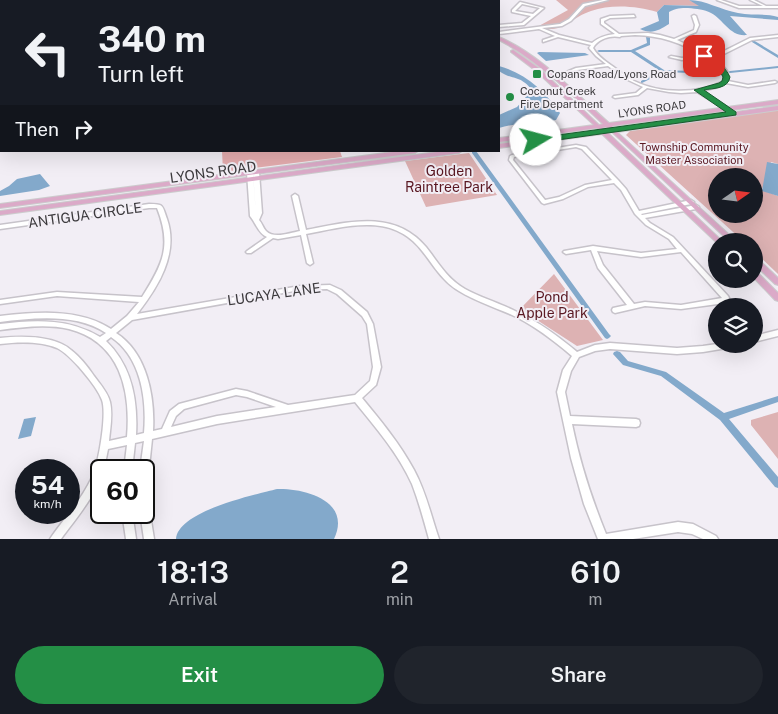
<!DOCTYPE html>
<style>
:root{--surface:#171b24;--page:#20242c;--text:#f1f3f6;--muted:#9ea1a6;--accent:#248f46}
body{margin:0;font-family:"Public Sans",sans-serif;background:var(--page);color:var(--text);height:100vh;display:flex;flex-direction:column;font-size:19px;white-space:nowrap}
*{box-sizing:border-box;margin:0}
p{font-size:16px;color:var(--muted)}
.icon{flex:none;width:28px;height:28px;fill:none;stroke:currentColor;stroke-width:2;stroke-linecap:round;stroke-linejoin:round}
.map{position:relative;height:539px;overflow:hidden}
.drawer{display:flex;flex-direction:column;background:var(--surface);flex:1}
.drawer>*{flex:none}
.hud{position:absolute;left:0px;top:0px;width:500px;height:152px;box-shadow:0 5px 20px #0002;background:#171b24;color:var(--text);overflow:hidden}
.needle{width:32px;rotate:76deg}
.controls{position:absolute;left:708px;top:168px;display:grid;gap:10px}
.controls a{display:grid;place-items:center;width:55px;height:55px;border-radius:50%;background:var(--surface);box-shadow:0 5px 20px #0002;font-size:25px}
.speed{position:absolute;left:15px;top:459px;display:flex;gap:10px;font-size:25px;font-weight:700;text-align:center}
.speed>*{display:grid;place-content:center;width:65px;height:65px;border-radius:50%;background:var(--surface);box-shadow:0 5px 20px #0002;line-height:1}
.speed small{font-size:12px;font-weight:400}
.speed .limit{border:2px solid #111;border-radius:8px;background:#fff;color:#111}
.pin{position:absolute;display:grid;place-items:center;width:42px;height:42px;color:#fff;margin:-21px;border-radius:10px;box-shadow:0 2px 8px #0006}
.me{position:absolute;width:55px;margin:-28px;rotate:82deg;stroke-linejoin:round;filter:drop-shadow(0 0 4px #0008)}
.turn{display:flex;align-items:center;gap:18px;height:105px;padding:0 15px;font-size:22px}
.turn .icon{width:65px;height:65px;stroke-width:2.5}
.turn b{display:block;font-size:35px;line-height:42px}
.then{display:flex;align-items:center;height:48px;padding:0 15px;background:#0003;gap:10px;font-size:19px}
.eta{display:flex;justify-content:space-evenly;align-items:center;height:85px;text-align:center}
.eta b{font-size:30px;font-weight:600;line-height:35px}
.cta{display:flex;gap:10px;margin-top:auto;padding:10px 15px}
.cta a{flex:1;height:58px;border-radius:30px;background:var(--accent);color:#fff;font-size:20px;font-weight:600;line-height:58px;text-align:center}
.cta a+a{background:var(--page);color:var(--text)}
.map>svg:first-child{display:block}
.green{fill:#ddb2b3;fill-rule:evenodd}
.forest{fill:#e4acae}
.water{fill:#83a9cb}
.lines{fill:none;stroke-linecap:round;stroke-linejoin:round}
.canal{fill:#83a9cb;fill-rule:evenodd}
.minor-casing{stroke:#c7c3ca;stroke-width:3}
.major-casing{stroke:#cccccd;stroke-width:2}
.minor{fill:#fff;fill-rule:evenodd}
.major{fill:#dbaac8;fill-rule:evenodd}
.route{fill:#248f46;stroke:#175d2e}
.poi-dot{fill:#248f46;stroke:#f2eef5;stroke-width:2}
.labels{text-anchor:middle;stroke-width:4;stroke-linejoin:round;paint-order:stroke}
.far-poi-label{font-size:11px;fill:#3c3a3d;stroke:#f2eef5;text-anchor:start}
.far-street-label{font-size:11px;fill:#3c3a3d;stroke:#f2eef5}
.far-park-label{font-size:11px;fill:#5a1822;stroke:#f2eef5}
.park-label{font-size:14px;fill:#5a1822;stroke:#f2eef5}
.street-label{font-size:14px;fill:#3c3a3d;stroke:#f2eef5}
</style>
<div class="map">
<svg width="778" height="539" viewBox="0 0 778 539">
<rect width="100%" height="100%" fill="#f2eef5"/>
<path class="green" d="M556,0H689L702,6L664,5L657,12C637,6 611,4 591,11C569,18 564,35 537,27L568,10Z
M778,110V164L771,162L762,190L778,196V274L754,251V241H743L626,135L630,131ZM716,176H754V214H716Z
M469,153L497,195L426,207L405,161Z
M554,274L603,340L577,346L520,309Z
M778,412V459L751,425V420Z"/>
<path class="forest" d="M222,151H340L342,157L223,172Z"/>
<path class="water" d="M689,0C705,0 721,10 738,13C752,16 765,13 778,17V20L730,16L747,35C730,37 724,20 711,13C704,9 697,9 688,8C681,8 676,8 669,12V24C659,30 652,35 640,29L659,21L657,12L664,5L699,6Z
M539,52L585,53L589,55L546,61L537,53Z
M499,66C525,73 544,90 560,113L556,120C537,124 518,122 499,128V115L517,107L532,90C519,74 513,81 499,71Z
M767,162L778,164V196L762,191Z
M40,174L50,186L39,190L0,196V191L9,186L17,179Z
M36,417L31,436L18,439L24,419Z
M277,489C305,488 352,501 334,539H176C178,511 254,495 277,489Z"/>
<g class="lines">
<path class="canal" d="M648,36L650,37V45L635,51L664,70L716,72L718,73L716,74L664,72L642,83H641V81L660,71L631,52H599L597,51L599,50H631L647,43L646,37Z
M753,40L778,55V58L752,42L751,41Z
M778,66V68L730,73L728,72L730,71Z
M472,151H476L609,334L611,336L609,338L607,339L605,338L472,153Z
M617,351L620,352L628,361L666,372L724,413L778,396V402L729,419L778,477V488L775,487L720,420L661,376L623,365L613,354L614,352Z"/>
<defs>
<path id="minor" d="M79,0H97L96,1H79Z
M102,0H121L120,1H102Z
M603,0H608L585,6L571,21L562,26L542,28L559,35L592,43C599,37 606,35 615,34L601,24V19L610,16L634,15L635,17L610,18L604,21V23L619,34L648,33L660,35L674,39L694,30L695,25L692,16L694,15L696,16L699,25L696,32L677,40L692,47L706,55L720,53L750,38L778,35V37L752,40L722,55L709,57L722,65L727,71L728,81L748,85L775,81L777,82L775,83L748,87L726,83L718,87L702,91L735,112V113L733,114L697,92L681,93L669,92L647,88L638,95L615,98L613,97L614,96L636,93L643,87L628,80L608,66L577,70L566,74L564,73L576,68L606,64L596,56L589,48L591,45L558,37L543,42V40L555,36L539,29L499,34V32L560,24L569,19L583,4ZM635,35C661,36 679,42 702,55L682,58L671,56L669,57L682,60L705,57L720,67L724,72V81C697,94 661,94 634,81C627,77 621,72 615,68C608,63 598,57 593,48C598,39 610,35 620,37L621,36Z
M717,0H721L739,6H763L750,0H754L766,6H778V8H739Z
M520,2L544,8L524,25L499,27V25L522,23L531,16L512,12V10ZM522,4L540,8L533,14L515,11Z
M0,8H1V10H0Z
M0,58H1V60H0Z
M576,145L586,147L618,180L626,189L639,211L691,200L694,202L691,204L641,214L642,215L696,205L698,206L699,207L698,208L696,209L645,218L650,223L673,237L728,296L729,298L725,303L681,309L645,306L615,313L613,312L612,310L613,308L627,305L598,268L591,250L566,254L563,252L564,251L593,246L641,253L677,249L669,239L646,225L635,214L621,190L614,183L588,187L563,199L544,204L542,203L509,160L510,156L512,155ZM576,147L582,149L612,180L585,185L559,197L545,200L513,160L514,157ZM597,251L641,257L681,252L722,298L681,305L645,302L634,304L603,265Z
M256,170L259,172L262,213L259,220C262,223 263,228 266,231C274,239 290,233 300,231L292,196L295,194L298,196L306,230C348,222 394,209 426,247C438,262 447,279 465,289C481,298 500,303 517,312C539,322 558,336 577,352L595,345L610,343L677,348L703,346L717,344H736V346L733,347L703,352L677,354L610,349L595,351L579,357L571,371L565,392L570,416L636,419L639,420L640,423L639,426L636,427L572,424C580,463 591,497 606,534L678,522L693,524L716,536L718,539H703L692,534L678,532L633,539H598L584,504L571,458L557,392L563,370L572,356C553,340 534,325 512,315C494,307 475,301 459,291C443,282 434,266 423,252C393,212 349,226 306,234L313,263L310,265L307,263L301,235L278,239L273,238L251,253H247L246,252L247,251L267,237C258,233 256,223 250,216L247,173L250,171L253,173L256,215L253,172Z
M149,204C164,204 162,205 167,219C179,254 158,287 137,314L300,286L330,285L341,290L367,312L373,324L381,367L376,385L362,398C381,421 400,444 414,470C426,492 431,516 439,539H429C424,521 419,502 412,484C398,453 376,428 355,402L217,424L152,439L148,477L147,480L144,481V470H140L144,441L135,443L132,470H124L127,445L108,449L104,469L101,470C101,490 73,522 61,539H50L52,536C66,516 83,498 93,475C99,461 107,414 102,400C97,386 70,354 57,348C40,341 18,342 0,344V338C21,336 54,335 71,350C80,357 88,367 94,376C100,384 108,393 110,402C113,415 110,429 109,441L127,437C131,390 120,342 69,329C47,324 23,327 0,330V324C35,320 69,318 100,337L106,333C76,313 34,318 0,322V316C36,312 79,308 111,329L127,316L139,302L57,296L0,304V300L57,292L142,297C163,264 172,246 157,208H149L0,229V225ZM327,289L337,294L362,316L367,324L373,367L370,381L355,395L288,405L247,391L236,389L179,404L170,411L162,429L153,431C155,396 147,353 116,333L132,320L300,290ZM111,337C141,357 147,399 144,433L136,435C138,400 132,366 106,341ZM236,395L247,397L276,407L217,416L171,427L176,416L184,409Z
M778,330V336L754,342V336Z
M144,503L147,505L149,508L154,539H144L140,512H144Z
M122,512H132L136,539H126Z"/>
<path id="major" d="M499,37C540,54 576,94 609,123L778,100V104L612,126L614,129L778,106V110L617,132L736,241H729L612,132L608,133L722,241H716V242L602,134L499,148V144L599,131L597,128L499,142V138L594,125L536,71L511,52V51L513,50L540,69L599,125L603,124C570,93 539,61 499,40ZM606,127L609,129L605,130L602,128Z
M400,151H418L415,153L0,208V204Z
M444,151H462L459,153L0,215V211Z
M754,258H757L778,278V285L775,284L754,264Z
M754,271L757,272L778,293V301L775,300L754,278Z"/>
</defs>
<use href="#minor" class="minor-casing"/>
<use href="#major" class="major-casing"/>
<use href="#minor" class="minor"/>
<use href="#major" class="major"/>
</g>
<path class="route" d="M702,54C714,54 725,67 730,77C728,89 714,88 704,90L736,112V115L536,143L532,140L536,138L726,112L694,90L719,83L722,81L723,77L718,68L702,57Z"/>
<g class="poi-dot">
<rect x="532" y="69" width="10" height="10" rx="2.5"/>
<circle cx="510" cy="97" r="5"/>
</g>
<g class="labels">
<g class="far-poi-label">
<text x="547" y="78">Copans Road/Lyons Road</text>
<text x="520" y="95">Coconut Creek<tspan x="520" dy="13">Fire Department</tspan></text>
</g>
<g class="far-street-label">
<text transform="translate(652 109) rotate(-8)" y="4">LYONS ROAD</text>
</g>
<g class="far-park-label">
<text x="694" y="151">Township Community<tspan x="694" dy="13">Master Association</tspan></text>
</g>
<g class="park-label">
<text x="449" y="176">Golden<tspan x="449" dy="16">Raintree Park</tspan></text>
<text x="552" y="302">Pond<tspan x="552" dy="16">Apple Park</tspan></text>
</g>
<g class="street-label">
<text transform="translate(213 172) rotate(-8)" y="5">LYONS ROAD</text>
<text transform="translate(85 215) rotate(-8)" y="5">ANTIGUA CIRCLE</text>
<text transform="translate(274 294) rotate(-8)" y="5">LUCAYA LANE</text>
</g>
</g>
</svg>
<div class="controls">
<a><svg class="needle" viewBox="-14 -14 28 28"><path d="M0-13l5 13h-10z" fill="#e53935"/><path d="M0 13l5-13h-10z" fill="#9ea1a6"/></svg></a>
<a><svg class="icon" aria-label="search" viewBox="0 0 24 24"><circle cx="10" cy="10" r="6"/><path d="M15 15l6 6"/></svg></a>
<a><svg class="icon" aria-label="layers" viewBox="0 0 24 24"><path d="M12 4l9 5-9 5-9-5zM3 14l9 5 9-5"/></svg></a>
</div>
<div class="speed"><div>54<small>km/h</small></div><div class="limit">60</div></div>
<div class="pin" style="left:704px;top:56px;background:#d93025"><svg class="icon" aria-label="arrive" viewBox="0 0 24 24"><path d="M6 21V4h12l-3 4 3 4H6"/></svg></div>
<svg class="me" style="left:536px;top:140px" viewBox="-20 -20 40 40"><circle r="19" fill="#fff"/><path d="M0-13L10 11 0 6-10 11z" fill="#248f46"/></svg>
<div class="hud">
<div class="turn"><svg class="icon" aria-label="left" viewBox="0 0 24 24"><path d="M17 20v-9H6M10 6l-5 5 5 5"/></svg><div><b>340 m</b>Turn left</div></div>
<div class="then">Then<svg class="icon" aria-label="right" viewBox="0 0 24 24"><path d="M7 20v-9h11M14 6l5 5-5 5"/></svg></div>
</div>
</div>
<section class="drawer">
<div class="eta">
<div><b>18:13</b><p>Arrival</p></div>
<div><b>2</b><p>min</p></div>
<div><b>610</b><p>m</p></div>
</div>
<div class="cta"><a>Exit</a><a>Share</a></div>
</section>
